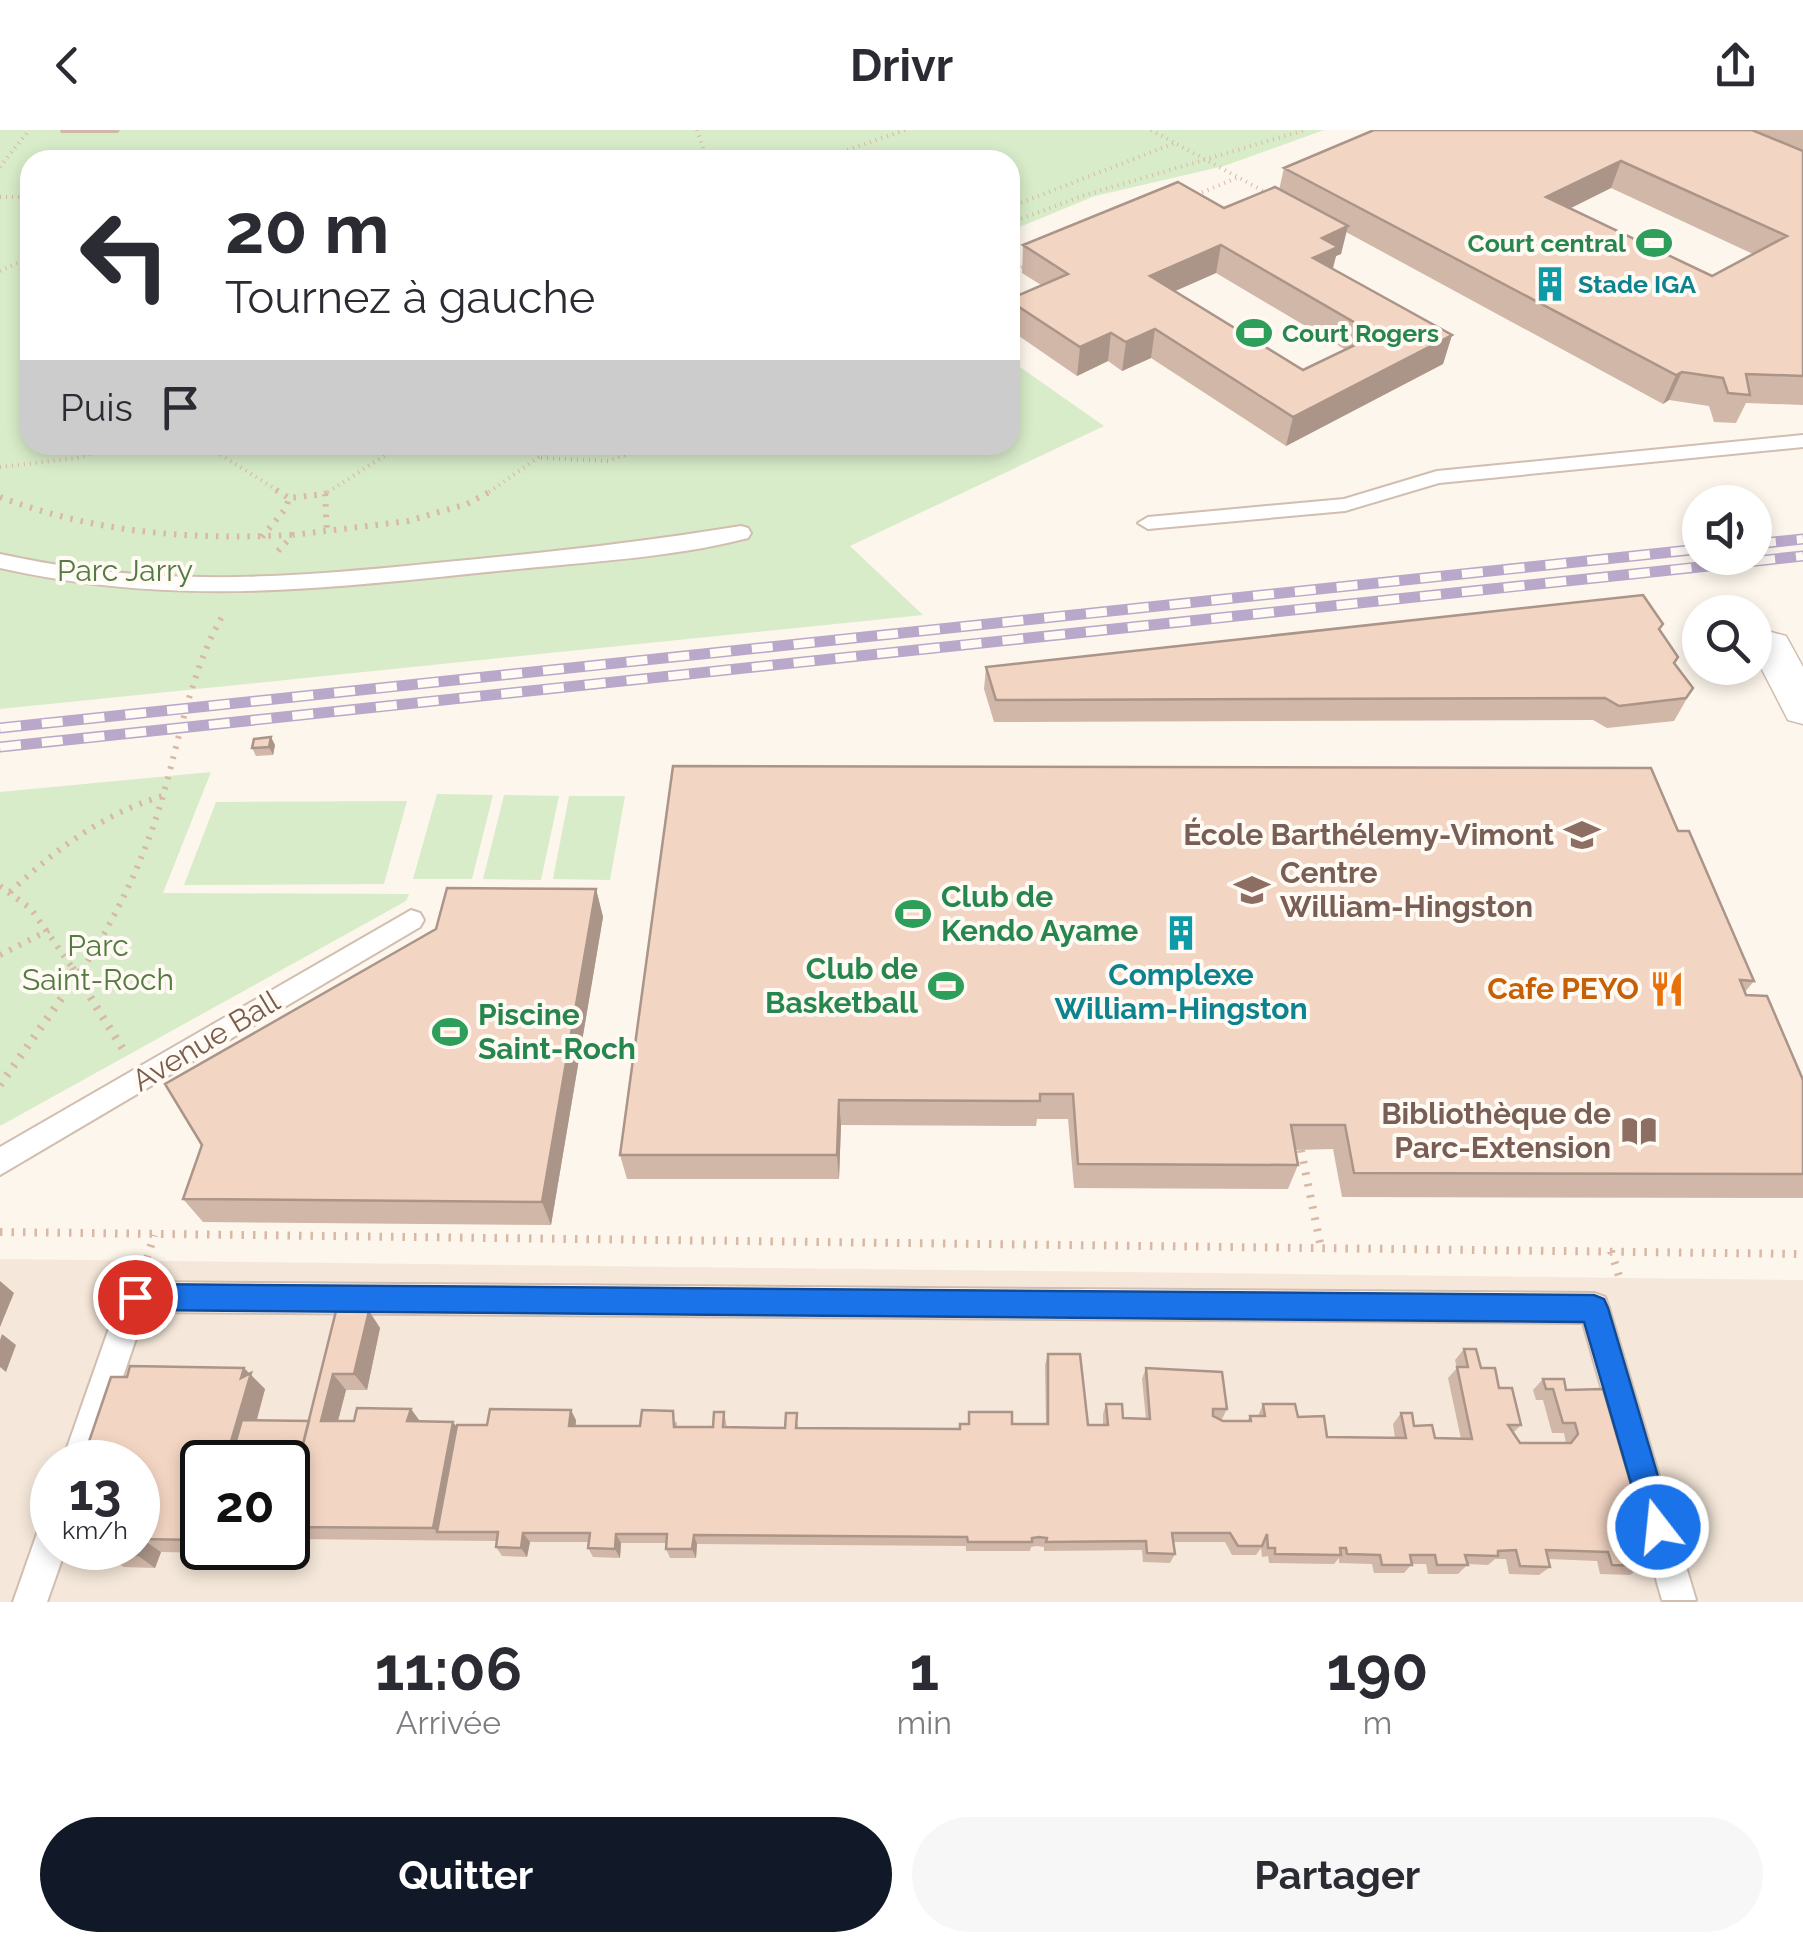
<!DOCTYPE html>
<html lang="fr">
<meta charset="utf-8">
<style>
:root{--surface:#fff;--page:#f7f7f7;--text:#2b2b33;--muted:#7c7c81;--accent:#111827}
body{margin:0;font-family:Raleway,sans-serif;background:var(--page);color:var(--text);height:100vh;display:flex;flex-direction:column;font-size:38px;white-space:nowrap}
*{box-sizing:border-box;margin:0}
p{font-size:32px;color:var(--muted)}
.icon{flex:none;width:55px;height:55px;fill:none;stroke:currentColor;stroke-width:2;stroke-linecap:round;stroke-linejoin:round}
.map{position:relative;height:1472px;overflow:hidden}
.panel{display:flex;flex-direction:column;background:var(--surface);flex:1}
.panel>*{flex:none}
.hud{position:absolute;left:20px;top:20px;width:1000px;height:305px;border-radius:30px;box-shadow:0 5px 15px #0003;background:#fff;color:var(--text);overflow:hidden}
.controls{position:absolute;left:1682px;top:355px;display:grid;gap:20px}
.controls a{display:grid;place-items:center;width:90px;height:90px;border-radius:50%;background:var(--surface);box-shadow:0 5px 15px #0003;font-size:50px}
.speed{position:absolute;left:30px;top:1310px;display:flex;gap:20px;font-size:50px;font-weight:700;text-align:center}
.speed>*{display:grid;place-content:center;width:130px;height:130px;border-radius:50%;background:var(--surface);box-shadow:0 5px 15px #0003;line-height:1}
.speed small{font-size:25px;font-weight:400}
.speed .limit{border:5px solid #111;border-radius:15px;background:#fff;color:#111}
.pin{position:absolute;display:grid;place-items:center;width:85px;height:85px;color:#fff;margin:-42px;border:5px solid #fff;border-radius:50%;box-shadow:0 2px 10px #0007}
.me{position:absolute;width:110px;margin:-55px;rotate:344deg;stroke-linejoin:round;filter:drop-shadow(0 0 8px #0008)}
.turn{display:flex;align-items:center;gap:35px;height:210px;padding:0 40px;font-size:45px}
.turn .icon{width:130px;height:130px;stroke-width:2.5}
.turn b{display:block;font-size:70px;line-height:85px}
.then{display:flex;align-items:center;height:95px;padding:0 40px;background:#0003;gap:20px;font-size:38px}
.eta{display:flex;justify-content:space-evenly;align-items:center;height:170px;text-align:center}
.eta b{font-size:60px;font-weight:700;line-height:70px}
.cta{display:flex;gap:20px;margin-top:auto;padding:20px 40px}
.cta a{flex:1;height:115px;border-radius:60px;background:var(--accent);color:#fff;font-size:40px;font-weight:700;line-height:115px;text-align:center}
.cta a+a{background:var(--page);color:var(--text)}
header{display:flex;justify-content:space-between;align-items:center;height:130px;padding:0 40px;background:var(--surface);font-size:45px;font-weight:700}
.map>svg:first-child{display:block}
.residential{fill:#f5e8da;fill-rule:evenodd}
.green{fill:#d8ecc9}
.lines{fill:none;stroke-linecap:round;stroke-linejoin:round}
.lane-casing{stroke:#d1beb0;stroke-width:4}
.street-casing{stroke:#d1beb0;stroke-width:3}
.path-far2{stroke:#d9b8a5;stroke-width:4;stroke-dasharray:1 5;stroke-linecap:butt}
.path-far1{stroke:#d9b8a5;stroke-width:6;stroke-dasharray:2.5 8;stroke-linecap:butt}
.path{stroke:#d9b8a5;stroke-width:8;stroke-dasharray:2.5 9;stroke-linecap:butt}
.lane{fill:#fff;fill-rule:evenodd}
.street{fill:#fff;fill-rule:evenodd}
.rail-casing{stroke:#b9a8c9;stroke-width:11}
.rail{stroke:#fffaf3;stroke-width:8;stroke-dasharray:21;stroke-linecap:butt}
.wall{fill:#d1b7a8;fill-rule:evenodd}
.shaded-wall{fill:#aa9588}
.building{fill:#f3d5c3;stroke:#aa9588;stroke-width:2.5;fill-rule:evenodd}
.route{fill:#1a73e8;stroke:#114b97;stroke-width:2.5}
.labels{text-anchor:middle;stroke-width:8;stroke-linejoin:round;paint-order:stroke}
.far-leisure-label{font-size:25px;font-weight:bold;fill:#27864d;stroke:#fffaf3;text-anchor:end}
.far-culture-label{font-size:25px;font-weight:bold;fill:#0d838f;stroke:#fffaf3;text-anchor:start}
.park-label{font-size:30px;fill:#537a41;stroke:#fffaf3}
.education-label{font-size:30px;font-weight:bold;fill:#785e54;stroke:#fffaf3;text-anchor:end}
.leisure-label{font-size:30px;font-weight:bold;fill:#27864d;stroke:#fffaf3;text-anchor:start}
.culture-label{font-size:30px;font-weight:bold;fill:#0d838f;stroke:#fffaf3}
.food-label{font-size:30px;font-weight:bold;fill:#c56008;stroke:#fffaf3;text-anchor:end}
.street-label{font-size:30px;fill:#7a5c4d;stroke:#fffaf3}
</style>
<header><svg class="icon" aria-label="back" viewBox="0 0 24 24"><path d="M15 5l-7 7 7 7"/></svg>Drivr<svg class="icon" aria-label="share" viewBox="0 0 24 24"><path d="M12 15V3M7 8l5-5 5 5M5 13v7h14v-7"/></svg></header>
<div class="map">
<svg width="1803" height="1472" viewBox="0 0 1803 1472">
<rect width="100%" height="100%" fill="#fdf6ec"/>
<path class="residential" d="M0,1129L1803,1150V1472H0ZM52,1332H138V1418H52ZM202,1332H288V1418H202Z"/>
<path class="green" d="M0,0H1324L1224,36L1095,66L1010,101V30H30V315H1010V230L1104,296L850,416L923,485L0,579Z
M211,642L163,763L409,764L406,771L0,996V662Z
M437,664L493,665L472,749H413Z
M504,665L559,666L541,750L483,749Z
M569,666H625L610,750L553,749Z
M407,671L384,754L184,755L216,672Z"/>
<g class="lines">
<defs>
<path id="lane" d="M1803,305V317L1439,353L1345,381L1148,399L1138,393L1148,387L1344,369L1437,341Z
M741,396L748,398L751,403L748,408C671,428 586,432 507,440C328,458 178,478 0,438V424C159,459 287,448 446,432C545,423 643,412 741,396Z
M411,780L420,783L424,790L420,797L0,1045V1017Z
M135,1152L1594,1163L1605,1167L1609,1178L1696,1470H1662L1583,1193L145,1182L94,1332H62L120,1167L124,1157Z
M52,1390V1418H66L47,1472H13L40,1395Z"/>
<path id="street" d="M1771,502L1786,506L1803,537V594L1788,590L1755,526L1756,506Z"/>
</defs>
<use href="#lane" class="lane-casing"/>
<use href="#street" class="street-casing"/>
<path class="path-far2" d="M697,0L707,30
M1151,0L1267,63
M819,30L905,0
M0,37L29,0
M0,67H30
M1191,67L1239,47
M1010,77L1175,13
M1010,93L1082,66L1305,0
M0,141L30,127
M1010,142L1027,135
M205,315L280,362
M541,328L608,331L655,315
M0,337L77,328L117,315
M328,362L401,315
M489,362L556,315"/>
<path class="path-far1" d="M276,360L289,368
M325,364L332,360
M0,367C95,403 191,410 292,405
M262,407L286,378L289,368L325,364L327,404
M278,421L293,405L408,391L467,374L493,360
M0,756L31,779L74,840
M10,762C56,719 102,684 163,666
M0,825L49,800
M82,840C117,786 145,727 163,666C181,603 191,540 224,483"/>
<path class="path" d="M72,838L124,921
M0,955L83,838
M1301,1020L1321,1118
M0,1102L1803,1124
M1611,1121L1620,1149
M147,1128L154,1105"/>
<use href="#lane" class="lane"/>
<use href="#street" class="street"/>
<defs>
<path id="rail" d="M1755,414L1803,409
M0,598L1700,419
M0,617L1803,426"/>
</defs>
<use href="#rail" class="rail-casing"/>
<use href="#rail" class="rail"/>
</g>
<path class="wall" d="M60,0H120L118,3H61Z
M1374,0H1803V275L1746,273L1736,293L1714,292L1709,276L1669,270L1663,274L1346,102L1341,124L1336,126L1333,139L1452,205L1443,234L1286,316L1151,228L1122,241L1108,231L1077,246L1010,200V169L1041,155L1022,143L1023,115L1224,78L1279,60L1284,38ZM1611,58L1753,124L1712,146L1570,78ZM1216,143L1346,220L1303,240L1174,161Z
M1659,500L1674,533L1693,558L1674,591L1607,598L1593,590L994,592L984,559L986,537Z
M275,615L273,625L256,626L252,618Z
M1678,701L1754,851L1745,862L1803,950V1068L1342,1067L1333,1019L1295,1020L1298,1035L1288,1059L1074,1058L1068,989H1037L1036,996L841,995L839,1049H627L620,1025Z
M596,759L603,787L551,1095L203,1092L183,1069Z
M369,1181L380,1198L367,1260H346L338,1291H354L411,1279L420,1292H453L456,1296L576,1290V1296H640L677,1292V1297H713L724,1282L727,1297L785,1298L798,1294V1298L960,1299L968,1294L969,1282L1012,1294H1046L1045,1235L1048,1224L1088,1295H1103V1284L1106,1274L1123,1288L1146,1289L1142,1249L1146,1238L1227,1279L1222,1289H1220L1223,1291H1247L1250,1286H1258L1263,1274L1298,1287L1327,1307L1395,1308L1393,1294L1401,1283L1414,1296L1435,1308L1461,1309L1448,1248L1457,1238L1455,1230L1464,1219L1499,1258L1521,1295L1513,1303L1520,1313H1566L1564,1303H1552L1543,1270H1536L1533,1260L1543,1249L1566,1260L1651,1423L1641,1430L1643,1436L1630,1445L1600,1444L1597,1431L1548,1429L1550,1437L1539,1445L1509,1444L1506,1429H1495L1488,1435L1468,1434L1458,1444H1428L1426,1434H1412L1404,1443H1374L1372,1434L1339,1433V1428L1334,1434L1269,1433L1268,1426L1262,1427L1261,1418L1256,1425H1232L1225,1412H1173L1175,1424L1170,1433L1143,1432L1142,1420L1044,1421V1417L1037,1416L1031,1417L1030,1421H966V1416L697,1414L696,1428H670L666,1419V1413H621L620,1428L593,1427L588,1418V1412H530L527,1427L502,1426L496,1417L497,1411L289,1409L288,1417V1332H202V1418H215L213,1423L161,1422L155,1438L124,1437L105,1425L106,1421H81L76,1418H138L127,1247L244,1238L265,1259L257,1290L309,1291Z"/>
<path class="shaded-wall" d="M1621,31L1611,58L1537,95L1546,67Z
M1348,96L1341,124L1336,126L1331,144L1313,128L1322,108Z
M1221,115L1216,143L1146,174L1150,146Z
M1155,199L1151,228L1122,241L1126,212Z
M1111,203L1108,231L1077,246L1080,217Z
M1452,205L1443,234L1286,316L1293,287Z
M1682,242L1669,270L1663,274L1676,245Z
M271,607L275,615L273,625L269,617Z
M596,759L603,787L551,1095L542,1072Z
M839,970L841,995L839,1049L837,1025Z
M0,1151L14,1163L0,1197Z
M369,1181L380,1198L367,1260L354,1244Z
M2,1204L16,1215L6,1242L0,1237V1210Z
M244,1238L265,1259L245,1332H225Z
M333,1244L346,1260L334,1306L321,1291Z
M411,1279L422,1294L407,1291Z
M571,1280L576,1290L574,1306L569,1296Z
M453,1292L464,1307L437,1402L433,1398Z
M523,1403L530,1412L527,1427L521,1418Z
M198,1404L202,1407V1415L196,1410Z
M616,1404L621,1413L620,1428L615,1419Z
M694,1405L697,1414L696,1428L692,1419Z
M142,1409L161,1422L155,1438L137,1425Z"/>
<path class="building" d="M1374,0H1752L1803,21V246L1746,244L1750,265L1728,263L1723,248L1682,242L1676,245L1284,38ZM1621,31L1787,106L1712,146L1546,67Z
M1178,52L1224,78L1275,57L1348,96L1322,108L1338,117L1313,128L1452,205L1293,287L1155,199L1126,212L1111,203L1080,217L1010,171V169L1068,144L1023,115ZM1221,115L1376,205L1303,240L1150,146Z
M1643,465L1663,494L1659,499L1678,527L1674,533L1693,558L1686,568L1619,576L1605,568L996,570L986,537Z
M271,607L269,617L252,618L254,609Z
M673,636L1651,638L1678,701H1689L1754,851L1740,850L1746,865L1767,866L1803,950V1044L1354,1043L1345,995H1291L1298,1035L1078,1034L1073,964H1040V971L839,970L837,1025H620Z
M447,758L596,759L542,1072L183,1069L202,1015L165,954L436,799Z
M336,1181H369L354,1244H333L321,1291H354L357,1278L411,1279L407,1291L453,1292L433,1398L288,1397V1374Z
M1464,1219H1476L1481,1238H1495L1499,1258H1512L1521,1295H1508L1520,1313H1571L1578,1304L1575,1293H1563L1553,1259H1546L1543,1249H1564L1566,1260L1603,1259L1651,1423H1639L1643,1436L1612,1435L1608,1422L1546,1420L1550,1437L1520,1436L1516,1420L1498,1421V1426L1465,1425L1468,1435H1437L1435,1425H1410L1412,1435H1382L1380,1425L1347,1424L1346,1418H1340L1341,1425L1275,1424V1418H1268L1267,1404L1262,1416H1238L1230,1403H1172L1175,1424L1147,1423L1146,1411L1046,1412L1047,1408L1039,1407L1032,1408V1412H968L967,1407L694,1405L692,1419H666L667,1404H616L615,1419L588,1418L590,1403H523L521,1418L496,1417L498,1402H437L457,1295H487L490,1279L571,1280L569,1296H640L642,1280L673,1281L674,1297H713L714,1282H724L723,1297L785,1298L786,1283H797L796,1298L960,1299V1294H969V1282H1012V1294H1048V1224H1080L1088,1295H1108L1106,1274H1122L1123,1288L1150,1289L1146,1238L1222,1242L1227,1279H1213V1286L1223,1291H1251L1250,1286H1265L1263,1274H1295L1298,1287L1324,1286L1327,1307L1406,1308L1401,1283H1412L1414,1296L1432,1295L1435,1308L1472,1309L1457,1237H1468Z
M130,1236L244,1238L241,1248L251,1243L225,1332H202V1404H198L196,1410L142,1409L137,1425H105L107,1418H138V1332H82L111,1247H127Z
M242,1290L309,1291L288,1374V1332H230Z"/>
<path class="route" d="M135,1154L1594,1165L1604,1169L1608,1178L1673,1397L1668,1408L1658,1413L1647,1408L1584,1192L135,1180L125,1177L121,1167L125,1157Z"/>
<defs>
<symbol id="stadium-bare" viewBox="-9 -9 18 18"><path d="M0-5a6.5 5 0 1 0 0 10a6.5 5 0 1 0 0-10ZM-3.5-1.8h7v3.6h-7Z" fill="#2e9e5b" stroke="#fffaf3" stroke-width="2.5" paint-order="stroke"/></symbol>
<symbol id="building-bare" viewBox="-9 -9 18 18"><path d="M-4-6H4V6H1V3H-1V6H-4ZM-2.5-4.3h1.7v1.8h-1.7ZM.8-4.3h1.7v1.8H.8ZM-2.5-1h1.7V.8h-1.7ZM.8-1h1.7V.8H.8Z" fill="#0f9aa8" stroke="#fffaf3" stroke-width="2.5" paint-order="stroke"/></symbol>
<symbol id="school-bare" viewBox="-9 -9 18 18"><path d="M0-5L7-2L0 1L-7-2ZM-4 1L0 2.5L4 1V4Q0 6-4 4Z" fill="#8d6e63" stroke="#fffaf3" stroke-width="2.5" paint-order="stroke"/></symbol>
<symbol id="restaurant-bare" viewBox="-9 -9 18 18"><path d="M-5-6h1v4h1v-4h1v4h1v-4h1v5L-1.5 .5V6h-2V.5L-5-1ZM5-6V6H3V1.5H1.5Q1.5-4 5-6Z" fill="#e8710a" stroke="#fffaf3" stroke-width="2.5" paint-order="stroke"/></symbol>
<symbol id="library-bare" viewBox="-9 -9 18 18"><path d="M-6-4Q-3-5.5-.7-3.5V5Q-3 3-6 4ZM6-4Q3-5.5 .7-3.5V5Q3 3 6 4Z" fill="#8d6e63" stroke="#fffaf3" stroke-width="2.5" paint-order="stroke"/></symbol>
</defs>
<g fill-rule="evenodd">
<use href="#stadium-bare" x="1629" y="88" width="50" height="50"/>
<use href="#building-bare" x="1525" y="129" width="50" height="50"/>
<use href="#stadium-bare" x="1229" y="178" width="50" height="50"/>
<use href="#school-bare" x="1557" y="680" width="50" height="50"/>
<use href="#school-bare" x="1227" y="735" width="50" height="50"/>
<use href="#stadium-bare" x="888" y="759" width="50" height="50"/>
<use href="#building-bare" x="1156" y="778" width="50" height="50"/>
<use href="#stadium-bare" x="921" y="831" width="50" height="50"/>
<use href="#restaurant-bare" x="1642" y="834" width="50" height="50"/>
<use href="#stadium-bare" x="425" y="877" width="50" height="50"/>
<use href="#library-bare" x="1614" y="976" width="50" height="50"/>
</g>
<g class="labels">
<g class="far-leisure-label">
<text x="1626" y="122">Court central</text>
<text x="1282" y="212" text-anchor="start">Court Rogers</text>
</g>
<g class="far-culture-label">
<text x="1578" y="163">Stade IGA</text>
</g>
<g class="park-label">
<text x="125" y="451">Parc Jarry</text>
<text x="98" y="826">Parc<tspan x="98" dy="34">Saint-Roch</tspan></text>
</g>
<g class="education-label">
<text x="1554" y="715">École Barthélemy-Vimont</text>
<text x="1280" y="753" text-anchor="start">Centre<tspan x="1280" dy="34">William-Hingston</tspan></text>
<text x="1611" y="994">Bibliothèque de<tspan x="1611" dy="34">Parc-Extension</tspan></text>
</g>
<g class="leisure-label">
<text x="941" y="777">Club de<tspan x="941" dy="34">Kendo Ayame</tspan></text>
<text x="918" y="849" text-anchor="end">Club de<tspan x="918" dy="34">Basketball</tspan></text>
<text x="478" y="895">Piscine<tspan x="478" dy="34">Saint-Roch</tspan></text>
</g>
<g class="culture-label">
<text x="1181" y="855">Complexe<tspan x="1181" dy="34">William-Hingston</tspan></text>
</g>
<g class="food-label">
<text x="1639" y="869">Cafe PEYO</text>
</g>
<g class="street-label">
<text transform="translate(206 911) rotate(-31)" y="10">Avenue Ball</text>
</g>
</g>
</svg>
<div class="controls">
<a><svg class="icon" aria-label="sound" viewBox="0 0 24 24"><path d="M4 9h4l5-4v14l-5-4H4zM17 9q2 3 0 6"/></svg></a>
<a><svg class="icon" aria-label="search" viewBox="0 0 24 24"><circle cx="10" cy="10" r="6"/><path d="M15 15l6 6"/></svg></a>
</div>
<div class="speed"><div>13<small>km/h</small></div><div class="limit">20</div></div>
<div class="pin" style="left:135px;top:1167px;background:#d93025"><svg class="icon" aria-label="arrive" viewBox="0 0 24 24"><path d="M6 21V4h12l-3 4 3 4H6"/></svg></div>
<svg class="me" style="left:1658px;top:1397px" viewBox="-20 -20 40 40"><circle r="17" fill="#1a73e8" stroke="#fff" stroke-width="3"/><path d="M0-11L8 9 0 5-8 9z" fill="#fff"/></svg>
<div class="hud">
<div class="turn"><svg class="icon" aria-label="left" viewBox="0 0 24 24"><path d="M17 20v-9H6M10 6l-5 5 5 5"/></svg><div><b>20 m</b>Tournez à gauche</div></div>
<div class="then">Puis<svg class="icon" aria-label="arrive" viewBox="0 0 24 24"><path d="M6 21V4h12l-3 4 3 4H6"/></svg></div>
</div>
</div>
<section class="panel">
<div class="eta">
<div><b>11:06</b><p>Arrivée</p></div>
<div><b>1</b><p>min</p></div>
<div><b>190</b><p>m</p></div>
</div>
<div class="cta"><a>Quitter</a><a>Partager</a></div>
</section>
